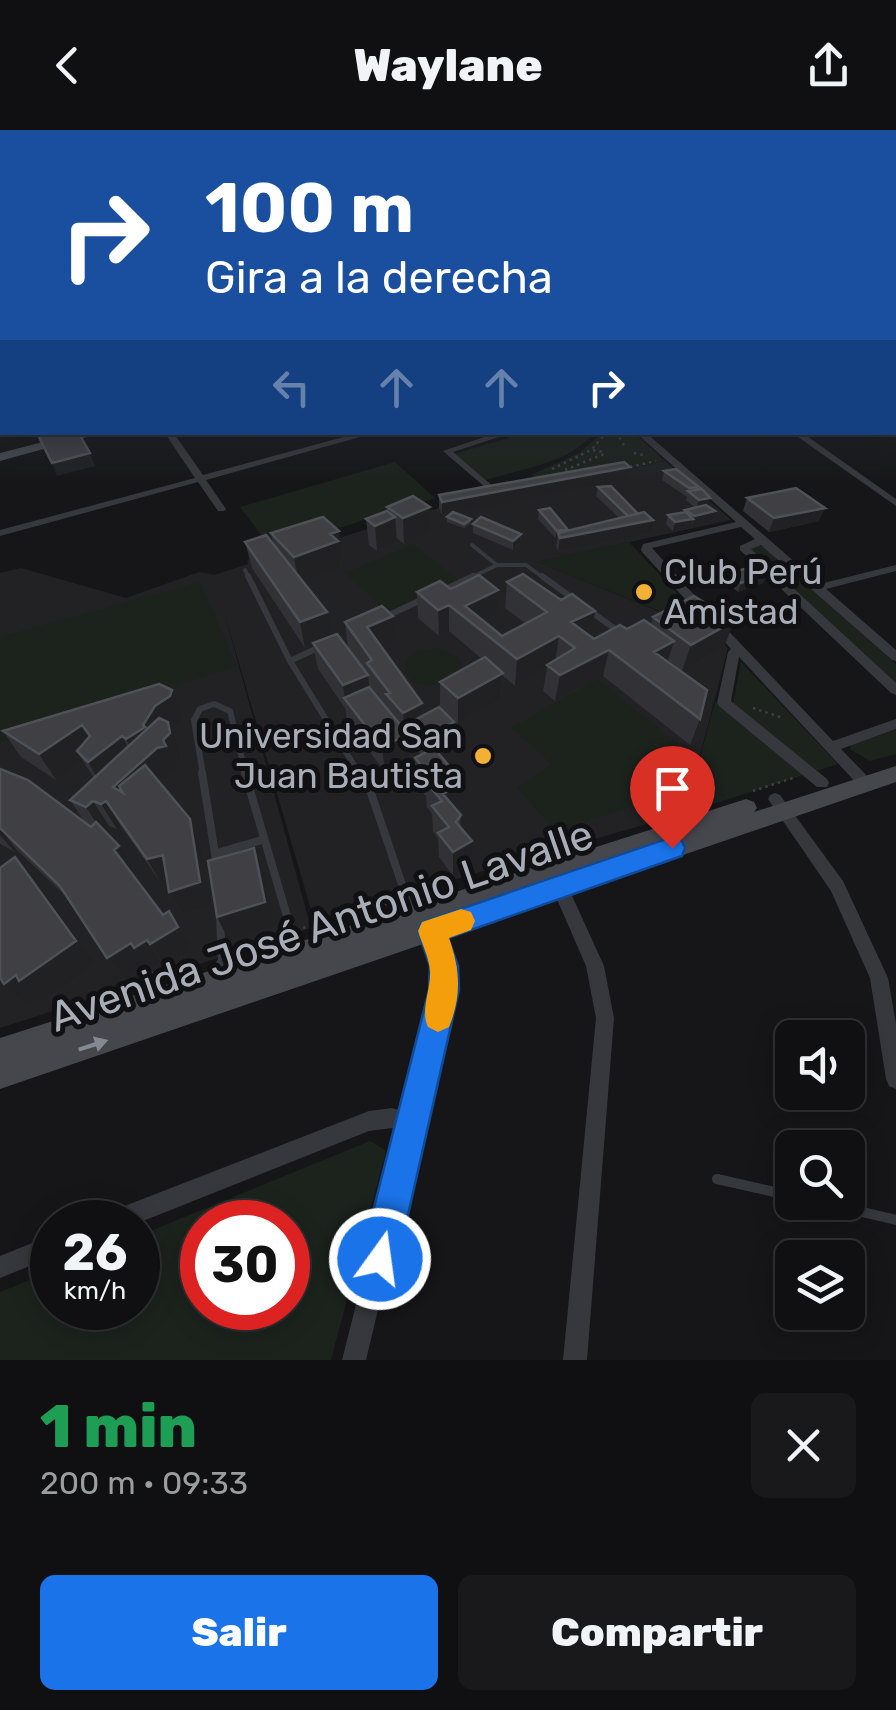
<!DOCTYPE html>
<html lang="es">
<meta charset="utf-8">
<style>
:root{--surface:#101012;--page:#19191b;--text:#f1f3f6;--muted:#9c9d9f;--line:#303032;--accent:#1a73e8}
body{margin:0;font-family:Rubik,sans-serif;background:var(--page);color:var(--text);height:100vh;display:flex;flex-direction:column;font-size:38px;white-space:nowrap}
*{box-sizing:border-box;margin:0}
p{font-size:32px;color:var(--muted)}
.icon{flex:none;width:55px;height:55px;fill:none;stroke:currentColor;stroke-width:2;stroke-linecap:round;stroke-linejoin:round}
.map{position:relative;height:1230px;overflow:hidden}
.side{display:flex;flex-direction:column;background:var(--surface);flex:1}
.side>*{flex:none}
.guide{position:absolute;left:0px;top:0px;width:898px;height:305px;box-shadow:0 5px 25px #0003,0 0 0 2px var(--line);background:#1a4fa0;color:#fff;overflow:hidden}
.controls{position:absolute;left:775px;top:890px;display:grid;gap:20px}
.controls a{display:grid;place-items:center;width:90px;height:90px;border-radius:15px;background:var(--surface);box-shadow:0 5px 25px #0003,0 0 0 2px var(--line);font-size:50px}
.speed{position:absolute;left:30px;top:1070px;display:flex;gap:20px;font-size:50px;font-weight:700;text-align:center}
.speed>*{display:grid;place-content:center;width:130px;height:130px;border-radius:50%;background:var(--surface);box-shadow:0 5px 25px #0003,0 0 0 2px var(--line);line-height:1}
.speed small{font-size:25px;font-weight:400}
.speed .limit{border:15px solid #d22;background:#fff;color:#111}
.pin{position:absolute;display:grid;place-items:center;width:85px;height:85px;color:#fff;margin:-102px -42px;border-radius:50% 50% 50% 0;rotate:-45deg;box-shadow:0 0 10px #0007}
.pin .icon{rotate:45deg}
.me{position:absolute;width:110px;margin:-55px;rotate:14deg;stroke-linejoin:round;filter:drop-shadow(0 0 8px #0008)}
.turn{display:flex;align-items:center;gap:35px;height:210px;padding:0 40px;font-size:45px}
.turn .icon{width:130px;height:130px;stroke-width:2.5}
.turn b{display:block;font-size:70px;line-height:85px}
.lanes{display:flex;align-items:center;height:95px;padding:0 40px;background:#0003;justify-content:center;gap:50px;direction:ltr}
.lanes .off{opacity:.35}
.round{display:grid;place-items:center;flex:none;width:105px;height:105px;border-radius:15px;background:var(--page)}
.summary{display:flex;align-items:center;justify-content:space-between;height:170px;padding:0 40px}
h1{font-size:60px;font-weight:800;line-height:75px;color:#1e9e55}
.button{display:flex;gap:20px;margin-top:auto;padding:20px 40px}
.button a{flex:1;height:115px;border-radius:15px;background:var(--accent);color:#fff;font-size:40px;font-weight:800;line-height:115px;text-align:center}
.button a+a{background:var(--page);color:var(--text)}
header{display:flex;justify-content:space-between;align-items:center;height:130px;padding:0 40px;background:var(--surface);font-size:45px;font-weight:800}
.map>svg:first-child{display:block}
.built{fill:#222225}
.green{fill:#1c231d;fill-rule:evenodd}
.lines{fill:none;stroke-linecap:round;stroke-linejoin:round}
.path{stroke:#3d3f44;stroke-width:2.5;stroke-dasharray:2.5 4;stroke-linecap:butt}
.lane-far3{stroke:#37383d;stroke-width:4}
.lane-far2{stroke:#37383d;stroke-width:6}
.lane-far1{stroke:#37383d;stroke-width:8}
.lane{stroke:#37383d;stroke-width:10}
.street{fill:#37383d;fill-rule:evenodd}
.secondary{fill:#45474d;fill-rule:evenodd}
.primary{fill:#53555c;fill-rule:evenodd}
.wall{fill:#323236}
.shaded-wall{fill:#212124}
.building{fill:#3f3f44;stroke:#4f5156;stroke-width:2.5}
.oneway{fill:#858993}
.route{fill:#1a73e8;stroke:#114b97;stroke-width:2.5}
.slow{fill:#f59e0b}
.poi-dot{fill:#f2b134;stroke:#111113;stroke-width:4}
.labels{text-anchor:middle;stroke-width:10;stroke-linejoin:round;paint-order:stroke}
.poi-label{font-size:35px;fill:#a8adb8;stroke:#111113;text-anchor:start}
.near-street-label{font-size:42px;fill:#a8adb8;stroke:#111113}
</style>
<header><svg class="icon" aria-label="back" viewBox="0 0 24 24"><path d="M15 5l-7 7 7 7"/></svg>Waylane<svg class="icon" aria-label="share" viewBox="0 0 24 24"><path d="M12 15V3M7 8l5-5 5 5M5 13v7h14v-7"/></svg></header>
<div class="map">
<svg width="896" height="1230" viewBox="0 0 896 1230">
<rect width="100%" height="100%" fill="#161618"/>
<path class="built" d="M665,331L731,390L537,432L687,493L728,518L685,683L314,790L224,482L311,798L0,898V443L21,438L126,468L199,442L214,445L248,434L247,430L268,424L273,429L421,382Z"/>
<path class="green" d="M525,303H594C568,334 523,338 486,350L454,324Z
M602,303H634L665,331L544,356L531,345L579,323Z
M395,332L435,368L272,419L240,377Z
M629,412L728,518L687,492L536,432Z
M413,414L459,450L388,482L345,443Z
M753,416H763L896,534V554L751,421Z
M200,452L237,536L0,612V507Z
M436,518L459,528L463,541L443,557L414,553L404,542L406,530L418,521Z
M741,532L838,634L685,683L715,572L731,584Z
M597,549L691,624L684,675L674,683L638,674L557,702L517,658L552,634L511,598Z
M896,600V624L870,631L850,619L851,614Z
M370,1011L386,1021L331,1230H0V1162L52,1141V1178H138V1106ZM202,1092H288V1178H202Z"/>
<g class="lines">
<path class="path" d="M616,302L625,317
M593,320L603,322
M634,323L647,326
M630,337L656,331
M552,339L591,320L607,302
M565,340L604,324
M753,578L783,588
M753,661L793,648
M303,798L397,771
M147,836L153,845"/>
<path class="lane-far3" d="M497,435H526L545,449
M245,440L249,449
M468,449L497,435L472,415"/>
<path class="lane-far2" d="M248,446L290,531L322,516
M542,446L575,470
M442,461L473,446
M589,480L619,502
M387,486L421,470
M290,531L360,645
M203,645L194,590L200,579L214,574L230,581L246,645"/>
<path class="lane-far1" d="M202,643L217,736
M245,643L294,810L303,816
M359,643L371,663L411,781
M217,723L262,710
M214,844L222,830L220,788"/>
<path class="lane" d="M717,1049L792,1066
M820,1072L896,1090"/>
<path class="street" d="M0,198H2V202H0Z
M0,248H2V253H0Z
M895,272H896V277H895Z
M164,302H173L203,345L362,302H378L206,350L226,379L224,381H218L198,352L0,406V400L195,348Z
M499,302H514L453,322L495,358L505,361L493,364L443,321Z
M635,302H645L820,454L896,435V441L826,459L896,520V531L892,530L761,415L751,419L896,553V565L891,563L740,420V416L755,409L741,397L652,418L706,478L704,481H696L642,422L641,420L643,414L736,392Z
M791,302H801L896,369V376Z
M715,490L719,491L833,611L896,589V599L841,619L871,650L873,654L871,658H861L739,527L731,571L827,649L829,653L827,657H817L719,576L717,573L728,522L731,519L709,494Z
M775,663L780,665L843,751L888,848L896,894V959L889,956L886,949L870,848L831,761L768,669L770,665Z
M557,744L563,746L604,836L614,888L587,1230H563L596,888L586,836L549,751L551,746Z
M429,785L435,788L453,836V861L422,991L424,995L420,1003L366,1230H342L400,1001L392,998L369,1001L138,1093L101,1092L104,1084L369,981L392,978L405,982L435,861V836L421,793L423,788Z
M52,1105V1127L0,1148V1126Z"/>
<path class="secondary" d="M82,302H105L0,331V323Z
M896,636V652L0,959V908L746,669L754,672L757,678L754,682Z"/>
<path class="primary" d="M895,189H896V195H895Z"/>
</g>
<path class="wall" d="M664,341L699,357L698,360L708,376L713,390L692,394L691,398L673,401L666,394L668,385L684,383L685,380L694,377L686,370L687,367L662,350Z
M627,350L455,382L471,389V393L464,398L447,392V387L452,383L442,385L439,378V365Z
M598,357L650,404L558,422L556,416L557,410L538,389L539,380L567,401L619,388L596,366Z
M747,368L819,391L769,402L743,381Z
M387,377H430V402L404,414L397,408V413L377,421L369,415L366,389L388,381Z
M473,394L521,404L520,413L513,420L473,403Z
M271,403L342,427H340L341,437L303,451L331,506L348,519L345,492L395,512L382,518L422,573L423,586L454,618L440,625L450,637V655L453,658V676L461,685L460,697L471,735L453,746L439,727L438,709L433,701L432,684L427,677L426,666L416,654L415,628L422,625L414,617V604L408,607L410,630L385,642L348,594L345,578L318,539L313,515L305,518L252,438L245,412L273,413Z
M730,443L767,444L763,453L738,462L726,452Z
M507,452L595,481L590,507L594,509L627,499L651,495L653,487L734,491L724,517L682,541L668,530L700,589L690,615L603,546L555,571L543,561L547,538L515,556L503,546L501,569L458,594L440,578V552L482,529L449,501L439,506L418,488L417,462L451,459L496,486L485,492L502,506L525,493L505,478Z
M182,586L181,593L172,599L180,618L182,629L175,635L178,641L169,644L159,653L190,689L201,714L212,776L183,785L169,762L168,751L161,753L121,696L117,699L109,696L104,700L134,740L131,742L191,819L165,836L162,832L150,840L147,835L125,849L107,828L70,770L17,720L15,722L0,714V639L86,694L70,670L94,648L83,631L56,650L21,627L3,601Z"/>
<path class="shaded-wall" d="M90,323L95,336L57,346L52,333Z
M630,337L627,350L442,385V372Z
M710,368L708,377L696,379L699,370Z
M430,377V402L404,414L403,388Z
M825,378L819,391L769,402L774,388Z
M715,381L713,390L692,395L695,386Z
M395,387L397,413L377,421L375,396Z
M693,389L691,398L673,401L675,392Z
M653,390L650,404L558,422L560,408L558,403L557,410H555L557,401L567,399L566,407Z
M339,401L342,427H340L341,437L299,453L294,427L330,404Z
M521,404L520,413L513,420V411Z
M767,444L763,453L738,462L741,453Z
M498,460L496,486L476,496L465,476Z
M449,475V501L439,506L438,480Z
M595,481L590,507L571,492Z
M327,482L332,508L305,518L300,492Z
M393,486L395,512L370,524L367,497Z
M734,491L724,517L682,541L691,515Z
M559,506L555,533L547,535V538L515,556L517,529Z
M674,511L666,537L654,522Z
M609,520L603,546L555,571L560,545Z
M503,543L501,569L458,594V568Z
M368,545L371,572L345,570L343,555Z
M172,560L182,586L181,593L172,599L180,618L182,629L175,635L178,641L169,644L127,683L113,657L139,634L126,609Z
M422,573L423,599L413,591L414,604L408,607L410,630L385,642L382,617L405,606L403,583Z
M454,592V618L428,632V606Z
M82,595L97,621H77L83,631L56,650L39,624Z
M122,606L136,632L103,658L88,632Z
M450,637V660L453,658V684L444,689L440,642Z
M93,671L109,696L102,702L86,677Z
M106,671L121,696L117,699L101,674Z
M190,689L201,714L212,776L183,785L169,762Z
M0,699L17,720L15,722L0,705Z
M472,711L471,735L453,746V722Z
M119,716L134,740L129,744L114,720Z
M254,718L263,742L274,795L228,809L217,787Z
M163,725L176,749L161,753L147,729Z
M15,727L35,751L94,833L42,871L37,867L27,874L4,854Z
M169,781L191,819L165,836L150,814Z
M147,810L162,832L150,840L147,835L125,849L107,828L131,813Z"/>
<path class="building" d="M58,302H78L90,323L52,333L39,307Z
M624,332L630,337L442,372L439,365Z
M676,339L699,357L689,358L664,341Z
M611,356L638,384L628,386L598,357Z
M796,358L825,378L774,388L747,368Z
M702,359L710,368L699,370L688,361Z
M413,366L430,377L403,388L387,377Z
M706,375L715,381L695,386L685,380Z
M550,378L567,399L557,401L539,380Z
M387,381L395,387L375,396L366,389Z
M453,382L471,389L464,394L447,387Z
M644,382L653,390L560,408L558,403Z
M686,382L693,389L675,392L668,385Z
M323,387L339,401L330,404L338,411L294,427L271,403Z
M481,387L521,404L513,411L473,394Z
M266,405L327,482L300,492L245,412Z
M754,436L767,444L741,453L730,443Z
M523,444L561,470L572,464L595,481L571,492L594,509L620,495L627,499L644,490L674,511L654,522L707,560L700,589L609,520L560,545L547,535L575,518L559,506L517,529L449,475L438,480L417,462L440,451L451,459L479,445L498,460L465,476L502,506L547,482L507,452Z
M694,466L734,491L691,515L653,487Z
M382,476L393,486L367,497L422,573L403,583L386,564L390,563L367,533L372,530L345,492Z
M337,504L368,545L343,555L313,513Z
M485,527L503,543L458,568L440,552Z
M159,554L172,560L170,566L155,576L143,595L145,597L126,609L122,606L88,632L77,621L90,606L82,595L39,624L3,601Z
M369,557L408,604L382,617L344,568Z
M439,577L454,592L428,606L413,591Z
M159,588L168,592L170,603L163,610L166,616L157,618L113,657L123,663L119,656L145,635L190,689L200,752L169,762L163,725L147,729L106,671L101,674L93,671L86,677L70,670Z
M434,618L450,637L440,642L453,658L443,664L461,685L456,692L472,711L453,722L438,703L449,697L432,676L442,671L426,652L432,648L415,628Z
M0,639L28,650L91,697L96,692L119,716L114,720L163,785L169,781L178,797L150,814L147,810L134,818L131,813L107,828L60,756L0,698Z
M254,718L265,772L217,787L208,731Z
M15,727L76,811L19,851L16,845L4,854L0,848V738Z"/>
<defs><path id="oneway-solid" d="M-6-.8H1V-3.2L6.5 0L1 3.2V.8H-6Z" transform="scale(2.5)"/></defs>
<use class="oneway" href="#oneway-solid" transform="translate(93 915) rotate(-18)"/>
<linearGradient id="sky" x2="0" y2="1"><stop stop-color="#0c0c0d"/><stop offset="0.51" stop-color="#363c48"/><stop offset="1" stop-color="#363c48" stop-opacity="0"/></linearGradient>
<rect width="896" height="352" fill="url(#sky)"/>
<path class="route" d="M672,707L682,711L685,718L682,726L448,808L458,836L459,860L398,1129L393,1142L380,1148L367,1142L361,1129L429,860L430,836L418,801L422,792Z"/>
<path class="slow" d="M461,779L471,782L475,791L471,800L449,808C460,839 462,866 449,897L438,902L428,897C420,880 431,860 430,841C429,827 422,814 418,801L422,792Z"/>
<g class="poi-dot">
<circle cx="644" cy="462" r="10"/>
<circle cx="483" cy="626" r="10"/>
</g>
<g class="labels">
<g class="poi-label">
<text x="664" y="454">Club Perú<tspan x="664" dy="40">Amistad</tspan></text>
<text x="463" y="618" text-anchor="end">Universidad San<tspan x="463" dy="40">Juan Bautista</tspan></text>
</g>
<g class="near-street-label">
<text transform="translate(321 795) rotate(-19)" y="15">Avenida José Antonio Lavalle</text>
</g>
</g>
</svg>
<div class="controls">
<a><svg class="icon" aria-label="sound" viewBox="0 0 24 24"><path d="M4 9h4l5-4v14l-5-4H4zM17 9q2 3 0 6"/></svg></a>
<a><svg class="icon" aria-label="search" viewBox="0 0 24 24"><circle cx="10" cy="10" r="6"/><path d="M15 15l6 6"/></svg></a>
<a><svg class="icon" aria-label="layers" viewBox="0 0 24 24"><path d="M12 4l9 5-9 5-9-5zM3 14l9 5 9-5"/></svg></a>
</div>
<div class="speed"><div>26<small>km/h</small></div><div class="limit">30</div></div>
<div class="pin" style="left:672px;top:718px;background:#d93025"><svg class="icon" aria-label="arrive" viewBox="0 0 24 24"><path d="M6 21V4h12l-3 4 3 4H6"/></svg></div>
<svg class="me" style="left:380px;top:1129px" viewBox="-20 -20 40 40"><circle r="17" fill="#1a73e8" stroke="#fff" stroke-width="3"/><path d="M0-11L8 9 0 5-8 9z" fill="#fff"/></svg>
<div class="guide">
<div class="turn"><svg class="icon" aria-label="right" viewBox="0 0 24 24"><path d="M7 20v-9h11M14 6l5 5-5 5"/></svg><div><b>100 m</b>Gira a la derecha</div></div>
<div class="lanes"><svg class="icon off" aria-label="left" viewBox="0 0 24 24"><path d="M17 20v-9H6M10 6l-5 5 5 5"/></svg><svg class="icon off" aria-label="ahead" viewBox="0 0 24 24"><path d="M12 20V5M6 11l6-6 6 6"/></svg><svg class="icon off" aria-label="ahead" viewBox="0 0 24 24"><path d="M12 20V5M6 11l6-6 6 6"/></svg><svg class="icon" aria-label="right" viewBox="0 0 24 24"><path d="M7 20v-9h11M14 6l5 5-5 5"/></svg></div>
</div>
</div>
<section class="side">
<div class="summary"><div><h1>1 min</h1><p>200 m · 09:33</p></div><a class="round"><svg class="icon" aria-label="close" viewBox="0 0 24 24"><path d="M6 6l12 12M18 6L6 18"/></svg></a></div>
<div class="button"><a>Salir</a><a>Compartir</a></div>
</section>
